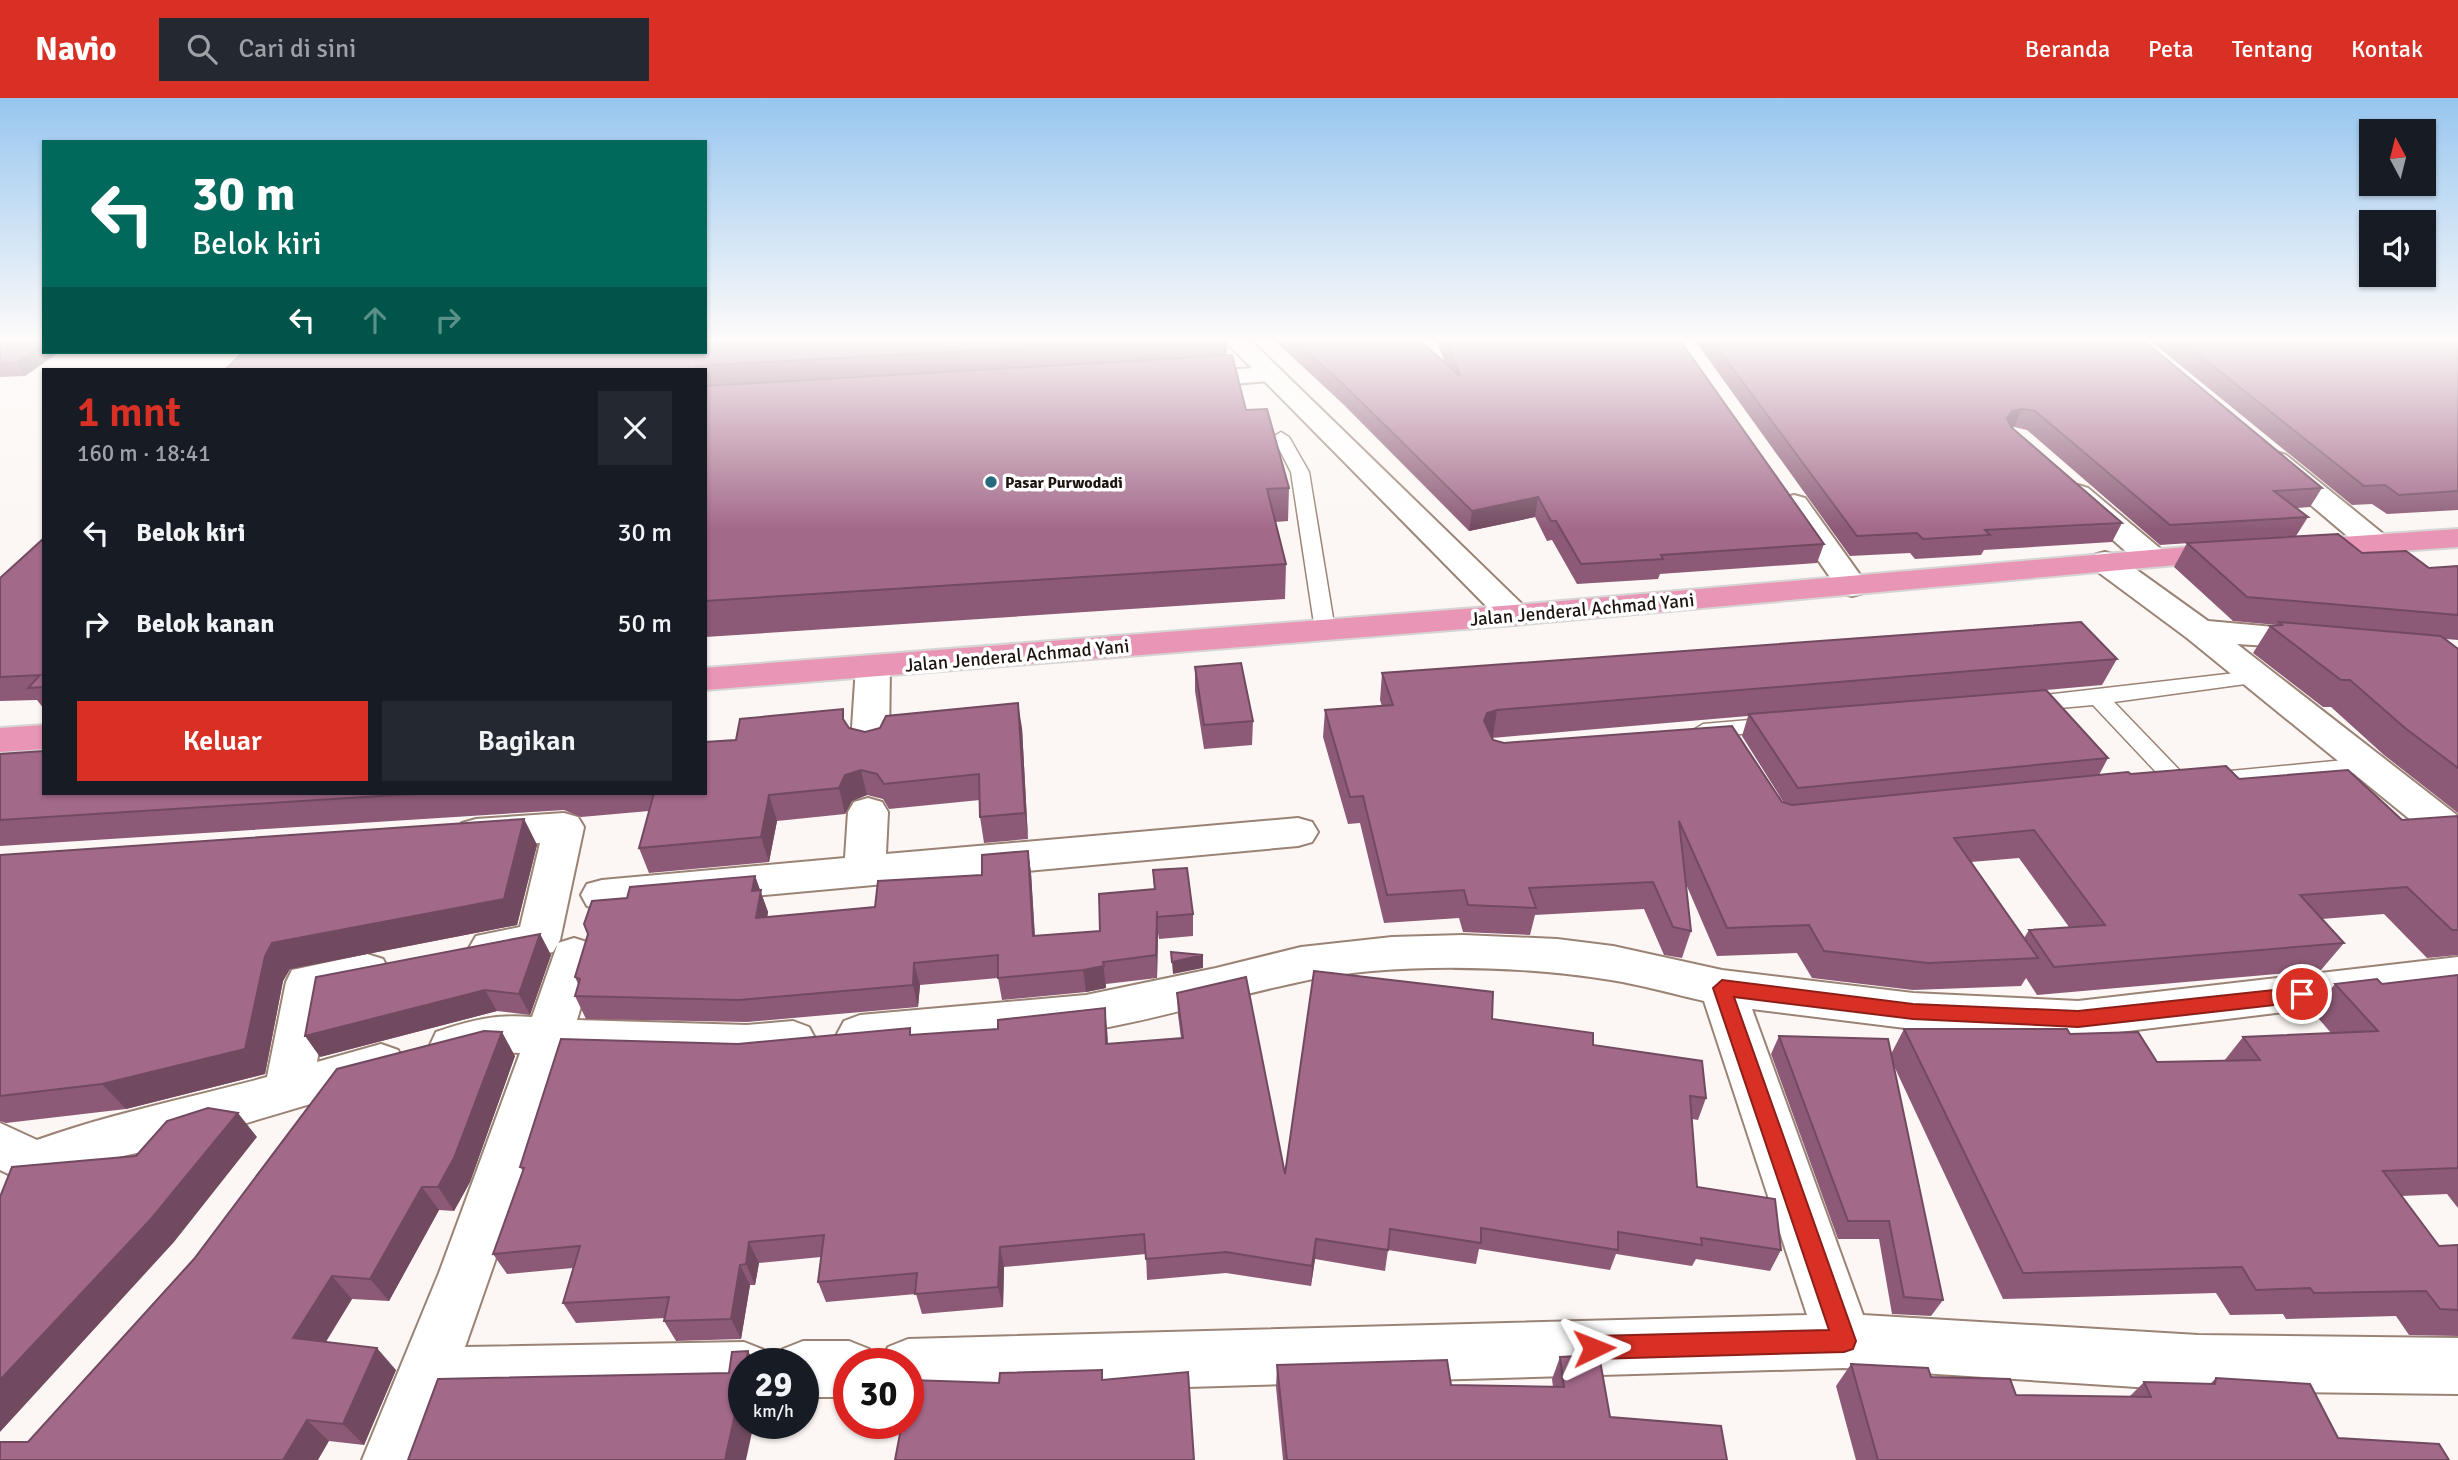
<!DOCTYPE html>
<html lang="id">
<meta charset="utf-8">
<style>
:root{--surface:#171b24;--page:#242831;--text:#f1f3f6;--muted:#9ea1a6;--accent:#d93025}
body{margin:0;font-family:Signika,sans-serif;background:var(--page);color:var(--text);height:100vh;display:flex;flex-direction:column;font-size:26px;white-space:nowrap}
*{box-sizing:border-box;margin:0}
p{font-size:23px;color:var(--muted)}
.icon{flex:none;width:38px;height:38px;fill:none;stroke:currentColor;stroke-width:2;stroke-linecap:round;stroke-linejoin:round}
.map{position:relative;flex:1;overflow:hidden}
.panel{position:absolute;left:42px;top:270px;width:665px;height:427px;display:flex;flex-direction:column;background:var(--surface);border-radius:0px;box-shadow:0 2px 5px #0004}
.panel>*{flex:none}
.hud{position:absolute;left:42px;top:42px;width:665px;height:214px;border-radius:0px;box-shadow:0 2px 5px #0004;background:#00695c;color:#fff;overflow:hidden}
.needle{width:46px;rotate:353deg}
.controls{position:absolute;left:2359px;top:21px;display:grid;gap:14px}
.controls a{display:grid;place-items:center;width:77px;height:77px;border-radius:0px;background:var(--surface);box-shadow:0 2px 5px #0004;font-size:35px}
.speed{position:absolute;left:728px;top:1250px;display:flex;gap:14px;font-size:35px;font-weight:700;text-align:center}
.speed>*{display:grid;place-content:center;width:91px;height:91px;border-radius:50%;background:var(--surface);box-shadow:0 2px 5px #0004;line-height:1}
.speed small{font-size:18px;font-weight:400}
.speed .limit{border:10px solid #d22;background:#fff;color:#111}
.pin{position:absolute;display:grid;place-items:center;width:60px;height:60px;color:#fff;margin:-30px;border:4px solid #fff;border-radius:50%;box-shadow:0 2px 7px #0007}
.me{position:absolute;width:77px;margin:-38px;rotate:88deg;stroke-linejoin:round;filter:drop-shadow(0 0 5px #0008)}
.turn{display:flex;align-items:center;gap:24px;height:147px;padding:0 35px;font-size:32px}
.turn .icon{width:91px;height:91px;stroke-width:2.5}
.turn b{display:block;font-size:49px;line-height:60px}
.lanes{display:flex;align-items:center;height:66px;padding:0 35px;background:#0003;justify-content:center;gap:35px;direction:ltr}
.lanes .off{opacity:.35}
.round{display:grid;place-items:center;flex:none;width:74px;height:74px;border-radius:0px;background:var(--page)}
.head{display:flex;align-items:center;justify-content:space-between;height:119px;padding:0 35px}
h1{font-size:42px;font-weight:600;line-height:52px;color:var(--accent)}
.cta{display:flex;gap:14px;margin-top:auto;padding:14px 35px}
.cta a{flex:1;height:80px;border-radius:0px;background:var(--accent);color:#fff;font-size:28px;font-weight:600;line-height:80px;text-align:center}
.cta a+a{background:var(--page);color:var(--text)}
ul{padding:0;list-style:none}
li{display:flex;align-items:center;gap:21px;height:91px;padding:0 35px}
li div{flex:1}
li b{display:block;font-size:26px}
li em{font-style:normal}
header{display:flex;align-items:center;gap:42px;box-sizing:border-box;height:98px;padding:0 35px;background:var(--accent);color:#fff}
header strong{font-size:33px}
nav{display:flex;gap:38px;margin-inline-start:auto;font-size:24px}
.search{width:490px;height:63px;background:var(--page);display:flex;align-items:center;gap:18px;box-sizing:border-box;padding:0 24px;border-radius:0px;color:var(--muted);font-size:26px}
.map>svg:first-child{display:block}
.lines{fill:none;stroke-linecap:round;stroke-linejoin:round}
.service-casing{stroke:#9a8375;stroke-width:3}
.minor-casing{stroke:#9a8375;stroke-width:4}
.secondary-casing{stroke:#9a8375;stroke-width:4}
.primary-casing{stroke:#d6d5d4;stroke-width:4}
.service{fill:#fff;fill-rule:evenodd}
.minor{fill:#fff;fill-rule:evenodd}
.secondary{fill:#fff;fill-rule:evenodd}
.primary{fill:#e996b6;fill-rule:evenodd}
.wall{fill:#8c5a76;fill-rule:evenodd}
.shaded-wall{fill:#724a60}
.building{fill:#a36989;stroke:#724a60;stroke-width:2}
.route{fill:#d93025;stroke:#8d1f18;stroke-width:2}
.poi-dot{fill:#286a7d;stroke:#fff;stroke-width:2.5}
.labels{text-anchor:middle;stroke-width:7;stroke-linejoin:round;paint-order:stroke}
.far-poi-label{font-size:16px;font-weight:bold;fill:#1e1510;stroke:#fff;text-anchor:start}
.street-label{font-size:19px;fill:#1e1510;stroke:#fff}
</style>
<header>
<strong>Navio</strong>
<div class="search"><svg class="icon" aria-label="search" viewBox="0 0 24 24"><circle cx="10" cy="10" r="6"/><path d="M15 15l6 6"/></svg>Cari di sini</div>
<nav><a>Beranda</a><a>Peta</a><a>Tentang</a><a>Kontak</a></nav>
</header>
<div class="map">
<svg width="2458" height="1362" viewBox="0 0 2458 1362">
<rect width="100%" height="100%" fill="#fcf7f4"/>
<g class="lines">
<defs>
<path id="service" d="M1281,334L1289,339L1309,374L1335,532L1325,538L1315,532L1291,374L1273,339Z
M2253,573L2260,574L2263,579L2260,584L2114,604L2188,681L2191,686L2188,691H2172L2093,607L2027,613L2016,606L2027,599Z
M1773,620L1784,627L1781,632L1703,640L1692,633L1703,626Z
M2366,660L2374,662L2377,667L2374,672L2209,691L2201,688L2198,683L2201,678L2209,675Z"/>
<path id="minor" d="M1272,269L1281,272L1285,277L1281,282L1186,290L1177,288L1173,282L1177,276L1186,274Z
M2276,354L2286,357L2387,439L2392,446L2387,453L2376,455L2365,453L2266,369L2262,363L2266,357Z
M2078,387L2088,390L2162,452L2167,459L2162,466L2151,468L2140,466L2068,402L2063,396L2068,390Z
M1794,397L1805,400L1863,481L1868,488L1863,495L1852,498L1841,495L1779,406L1783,400Z
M2105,454L2116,457L2208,523L2329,534L2334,541L2329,548L2317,551L2237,546L2458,718V753L2444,749L2187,540L2094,471L2089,464L2094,457Z
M873,557L885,560L890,568L889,645L883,654L870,657L857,654L851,645L856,568L861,560Z
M868,700L882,704L888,714L886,756L1298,720L1312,724L1318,734L1312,744L1298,748L602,812L587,808L581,797L587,786L602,782L845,760L848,714L854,704Z
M564,715L578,719L584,729L560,842L553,854L491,867L476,862L469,850L476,838L520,829L540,745L476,749L462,745L456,735L462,725L476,721Z
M1463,837L1557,841L1613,848L1722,872L1913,895L2078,903L2458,859V893L2078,939L1913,931L1752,911L1863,1217L2198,1237L2458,1240V1296L2198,1293L1844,1270L908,1297V1265H881L888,1249L908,1241L1807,1217L1704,903C1673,896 1642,887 1611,882C1520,867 1389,864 1299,884C1228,899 1159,921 1087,933C1013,945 935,948 860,955L844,949L837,936L844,923L860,917L1086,897L1216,870L1301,849L1392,839Z
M574,840L590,845L596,857L577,922L747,927L793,923L809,929L816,942L809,955C749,976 631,963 566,959L465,1249L744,1244L764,1252L770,1265H744V1300L444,1306L422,1362H362L439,1175L520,955L498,954L453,966L436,960L430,947L436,934C472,922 495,916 532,919L558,845Z
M367,856L383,861L389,873L383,885L328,898L317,964L381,946L398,952L405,966L398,980L169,1048L100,1063L34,1088L0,1072V1025L37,1042C112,1015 190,1000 267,979L286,884L292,872Z
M803,1243H849L869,1251L875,1265H849V1299H803V1265H777L783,1251Z"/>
<path id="secondary" d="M1223,241H1249L1526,510L1531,517L1526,524L1514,527L1502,524Z"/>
<path id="primary" d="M2458,431V449L2299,460L2288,458L2283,451L2288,444L2299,442Z
M2232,445L2243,447L2248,454L2243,461L1514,527L705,592V570L1514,507Z
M44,627V651L0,654V630Z"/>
</defs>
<use href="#service" class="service-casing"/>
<use href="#minor" class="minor-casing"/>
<use href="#secondary" class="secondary-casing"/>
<use href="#primary" class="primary-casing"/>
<use href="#service" class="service"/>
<use href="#minor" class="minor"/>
<use href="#secondary" class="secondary"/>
<use href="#primary" class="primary"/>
</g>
<path class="wall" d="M0,241L44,254H59L25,278L0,279Z
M705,241H1227V257L1246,312L1289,390L1288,423L1275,424L1286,466L1285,501L705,539V271H226Z
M1273,241H1418L1445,265L1436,241H1679L1824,446L1817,465L1660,476L1658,481L1577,486L1552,442L1547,443L1535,419L1469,433L1343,306Z
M1694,241H2142L2322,390L2310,409L2297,410L2308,419L2296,438L2160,447L2027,332L2014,329L2012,330L2122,425L2112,444L1984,452L1981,457L1915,461L1910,455L1850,458Z
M2148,241H2458V412L2387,416L2372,406L2352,407Z
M44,440V611L37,602L0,603V480Z
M2187,445L2362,455L2429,470L2458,468V542L2446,541L2458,551V715L2384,657L2331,609H2323L2253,555L2270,528L2277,527L2233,523L2174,469Z
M2117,561L2102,587L2024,594L2108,660L2099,677L2131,676L2239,681L2402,722L2458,718V857L2427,860L2384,816L2322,821L2344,845L2321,872L2037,897L2026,880L2021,888L1913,892L1812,880L1797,855L1717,858L1686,786L1691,833L1682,860L1664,857L1644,811L1535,817L1530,837L1463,834L1459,820L1384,825L1360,725L1348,726L1323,639L1325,612L1382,608L1380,602L1382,575ZM1748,618L1742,638L1784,705L1504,645L1493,642L1492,640ZM2019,760L2069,829L2029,832L2024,840L1971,764Z
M1195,569L1253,623L1252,647L1204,651L1195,593Z
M847,627L849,630L865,634L1022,630L1028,741L984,745L980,719V702L889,711L883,701L867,697L852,703L845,716L777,723L769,764L649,775L639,750L649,713L581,719L564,712L0,748V656L44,695H705L736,642Z
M524,721L537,747L517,827L290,871L283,883L265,976L126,1011L6,1025L0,1023V757Z
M1028,753L1031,775L1035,838L1100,833L1154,791L1153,772L1193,816V838L1159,841L1158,835L1157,880L1106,886V890L1086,894L1002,902L998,880L920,887L918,909L747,924L586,921L575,898L578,886L575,879L627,800L755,778L768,814L767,819L875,809L982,777Z
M540,836L551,857L530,917L497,913L320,959Z
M2458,877V1110L2447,1096L2402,1098L2439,1148L2458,1147V1238L2409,1237L2396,1218L2286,1221L2283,1216L2230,1217L2216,1195L2003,1201L1894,968L1943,1202L1931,1218L1892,1216L1879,1141H1838L1771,956L1779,938L1891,956L1904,931L2070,936L2157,964L2224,963L2243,939L2331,935L2312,913L2335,886H2382Z
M1177,895L1285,1076L1492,921L1593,947L1706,1000L1698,1022L1692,1021L1697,1089L1781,1152L1770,1173L1696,1161L1692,1168L1616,1156L1610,1172L1479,1151L1476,1166L1388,1152L1385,1173L1315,1161L1311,1188L1226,1175L1147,1182L1146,1156L1004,1169L1003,1209L922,1216L916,1196L826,1204L818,1184L821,1159L759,1165L755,1187H750L741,1241L676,1243L664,1223L665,1220L576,1225L563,1205L573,1170L507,1176L493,1156L523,1073L520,1069L738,946L912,937L1107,931L1108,946L1181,940L1178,917Z
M515,958L470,1084L454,1113L439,1112L389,1203L352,1201L326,1244L396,1272L364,1347L329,1343L28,1344Z
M1560,1259L1610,1319L1727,1362H1283L1276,1289L1277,1267L1451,1287L1553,1289L1552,1281Z
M1851,1266L1931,1279L2016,1297L2129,1299L2144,1284L2210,1286L2216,1280L2338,1340L2449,1362H1856L1836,1288Z"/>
<path class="shaded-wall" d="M44,246V254H59L25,278L17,265Z
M2022,311L2014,329L2004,331L2007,320L2012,313Z
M1538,399L1535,419L1469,433L1472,413Z
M1018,605L1022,630L1028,741L1025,715Z
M1497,612L1493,639L1483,643L1484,623L1487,615Z
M861,672L867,697L852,703L845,716L839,690L845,677Z
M769,697L777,723L769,764L761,739Z
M524,721L537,747L517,827L290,871L283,883L265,976L126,1011L102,986L265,858L272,845Z
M1028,753L1031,775L1036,860L1033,838Z
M755,778L768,814L764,842L756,820L752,793Z
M1157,813L1158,835L1157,880L1156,857Z
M540,836L551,857L530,917L519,896Z
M1203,857V870L1173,876L1172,864Z
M1103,864L1106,890L1086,894L1083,872Z
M914,865L920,887L918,909L913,887Z
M485,892L497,913L320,959L305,938Z
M1105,910L1107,931L1109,968L1106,946Z
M502,934L515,958L470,1084L454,1113L438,1089Z
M238,1015L257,1039L174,1144L0,1334V1282Z
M422,1089L439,1112L389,1203L370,1181Z
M1316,1141L1315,1161L1311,1188L1312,1168Z
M749,1144L759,1165L755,1187L746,1166Z
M1000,1149L1004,1169L1003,1209L998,1189Z
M740,1167L750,1187L741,1241L731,1221Z
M332,1178L352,1201L314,1262L293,1240Z
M377,1250L396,1272L364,1347L343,1326Z
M748,1253L755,1265H746Z
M744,1275V1325H754L746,1362H725Z
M307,1322L329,1343L318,1362H283Z"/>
<path class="building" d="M0,241H44V246L17,265L0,266Z
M705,241H1179L696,268V271H226L243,254H705Z
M1293,241H1418L1460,278L1445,241H1679L1824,446L1661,457L1663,461L1581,466L1556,423H1551L1538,399L1472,413L1344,287Z
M1711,241H2142L2322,390L2274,393L2308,419L2170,427L2035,313L2022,311L2012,313L2007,320L2011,329L2122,425L1985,432L1990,437L1923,441L1917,435L1857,438Z
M2179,241H2458V393L2399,397L2385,387L2364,388Z
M1232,257L1246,312L1267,311L1289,390L1267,391L1286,466L705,503V288Z
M2338,436L2362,455L2406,453L2429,470L2458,468V517L2247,499L2187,445Z
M44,440V589L28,590L40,577L0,579V480Z
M2081,524L2117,561L1497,612L1487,615L1484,623L1493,642L1504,645L1732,628L1782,704L1792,707L2128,674L2131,676L2226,668L2239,681L2348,672L2402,722L2458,718V832H2452L2407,789L2300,797L2344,845L2054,869L2029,832L2105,827L2034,732L1954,740L2038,860L1928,865L1824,853L1809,827L1727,830L1679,723L1691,833L1673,829L1653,784L1529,790L1536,810L1468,807L1464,792L1387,797L1363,698L1350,699L1325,612L1393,607L1382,575Z
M2279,524L2441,538L2458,551V670L2405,630L2350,582H2341L2270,528L2282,527Z
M1241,565L1253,623L1204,627L1195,569Z
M2046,592L2108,660L1798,690L1749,616Z
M1018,605L1025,715L980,719L979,676L884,686L877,676L861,672L845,677L839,690L769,697L761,739L639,750L654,695H705V644L736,642L740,621L843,611V621L849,630L865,634L880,630L886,618Z
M44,653V695H428L0,722V656Z
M524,721L504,801L272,845L265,858L245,951L102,986L0,998V757Z
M1028,753L1033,838L1100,833L1099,796L1155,791L1153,772L1187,770L1193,816L1157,819V813L1156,857L1103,864L1104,868L1083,872L998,880V857L914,865L913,887L739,902L575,898L580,881L575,879L588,836L584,826L592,803L627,800L630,789L755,778L752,793L761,792L756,820L875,809L878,783L982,777V757Z
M540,836L519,896L485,892L305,938L316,879Z
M1171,854L1203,857L1172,864Z
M1314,873L1493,894L1492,921L1593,935V947L1702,963L1706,1000L1690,998L1697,1089L1775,1101L1781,1152L1701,1140L1702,1147L1618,1134V1152L1481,1130V1145L1390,1131L1388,1152L1316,1141L1312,1168L1226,1154L1146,1161L1144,1136L1000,1149L998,1189L915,1196L917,1175L818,1184L824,1137L749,1144L746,1166L740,1167L731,1221L664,1223L669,1199L563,1205L580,1148L493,1156L524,1070L520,1069L561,941L738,946L910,930V937L998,931V922L1105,910L1106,946L1183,940L1177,895L1246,879L1285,1076Z
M2458,877V1070L2383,1073L2439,1148L2458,1147V1212L2440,1211L2426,1193L2314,1195L2310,1190L2256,1192L2242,1169L2023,1175L1904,931H2067L2070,936L2138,934L2157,964L2260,962L2243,939L2378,933L2335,886L2377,881L2382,886Z
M484,933L502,934L454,1060L438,1089H422L370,1181L332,1178L293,1240L377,1250L343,1326L307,1322L283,1362H0V1344H28L194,1161L337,971Z
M1779,938L1888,941L1943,1202L1904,1199L1889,1123H1848Z
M208,1010L238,1015L151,1121L0,1282V1099L12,1069L136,1058L167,1023Z
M748,1253L746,1265H744V1275L725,1362H408L438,1281L729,1275L732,1254Z
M1599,1257L1610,1319L1721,1328L1727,1362H1287L1277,1267L1447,1262L1451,1287L1564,1289L1560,1259Z
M1851,1266L1928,1270L1931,1279L2010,1281L2016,1297L2151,1299L2144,1284L2215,1286L2216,1280L2310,1286L2338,1340L2439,1346L2449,1362H1878Z
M1102,1272V1282L1188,1274L1194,1362H895L902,1325H908V1296L911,1282L999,1285L1000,1275Z"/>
<linearGradient id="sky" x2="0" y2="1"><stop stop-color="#97c6ef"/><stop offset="0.56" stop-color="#fefbfa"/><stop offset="1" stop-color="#fefbfa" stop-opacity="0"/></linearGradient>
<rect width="2458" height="432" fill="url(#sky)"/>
<path class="route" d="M1722,882L1913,906L2078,913L2302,889L2311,896L2302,904L2078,929L1913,921L1734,899L1856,1243L1853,1251L1844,1254L1594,1261L1586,1258L1582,1250L1586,1242L1594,1238L1829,1232L1713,890Z"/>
<circle class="poi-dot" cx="991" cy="384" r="7"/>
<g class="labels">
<g class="far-poi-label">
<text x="1005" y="390">Pasar Purwodadi</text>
</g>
<g class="street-label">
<text transform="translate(1582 511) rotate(-5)" y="7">Jalan Jenderal Achmad Yani</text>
<text transform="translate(1017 557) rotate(-5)" y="7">Jalan Jenderal Achmad Yani</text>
</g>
</g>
</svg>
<div class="controls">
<a><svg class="needle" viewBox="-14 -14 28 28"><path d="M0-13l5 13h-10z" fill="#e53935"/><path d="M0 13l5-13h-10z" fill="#9ea1a6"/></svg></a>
<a><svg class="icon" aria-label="sound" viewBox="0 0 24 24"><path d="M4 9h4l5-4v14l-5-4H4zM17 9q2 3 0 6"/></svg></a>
</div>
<div class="speed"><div>29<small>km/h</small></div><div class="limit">30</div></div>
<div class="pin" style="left:2302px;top:896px;background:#d93025"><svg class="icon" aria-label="arrive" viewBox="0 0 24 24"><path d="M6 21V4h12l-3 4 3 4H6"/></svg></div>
<svg class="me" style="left:1594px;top:1250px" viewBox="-20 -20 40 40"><path d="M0-17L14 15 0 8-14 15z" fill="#d93025" stroke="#fff" stroke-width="4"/></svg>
<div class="hud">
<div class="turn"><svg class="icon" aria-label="left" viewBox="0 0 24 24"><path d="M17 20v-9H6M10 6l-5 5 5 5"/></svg><div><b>30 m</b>Belok kiri</div></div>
<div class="lanes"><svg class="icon" aria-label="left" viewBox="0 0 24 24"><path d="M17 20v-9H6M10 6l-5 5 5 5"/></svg><svg class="icon off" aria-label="ahead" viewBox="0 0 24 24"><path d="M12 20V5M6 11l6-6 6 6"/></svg><svg class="icon off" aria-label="right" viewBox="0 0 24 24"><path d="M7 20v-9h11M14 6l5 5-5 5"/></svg></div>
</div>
<section class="panel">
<div class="head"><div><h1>1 mnt</h1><p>160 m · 18:41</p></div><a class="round"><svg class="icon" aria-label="close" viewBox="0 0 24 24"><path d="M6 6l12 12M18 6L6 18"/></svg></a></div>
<ul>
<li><svg class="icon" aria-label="left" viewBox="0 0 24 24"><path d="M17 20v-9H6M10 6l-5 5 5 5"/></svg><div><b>Belok kiri</b></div><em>30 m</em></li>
<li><svg class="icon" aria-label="right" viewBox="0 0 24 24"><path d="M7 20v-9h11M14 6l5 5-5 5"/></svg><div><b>Belok kanan</b></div><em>50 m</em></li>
</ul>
<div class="cta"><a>Keluar</a><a>Bagikan</a></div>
</section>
</div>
